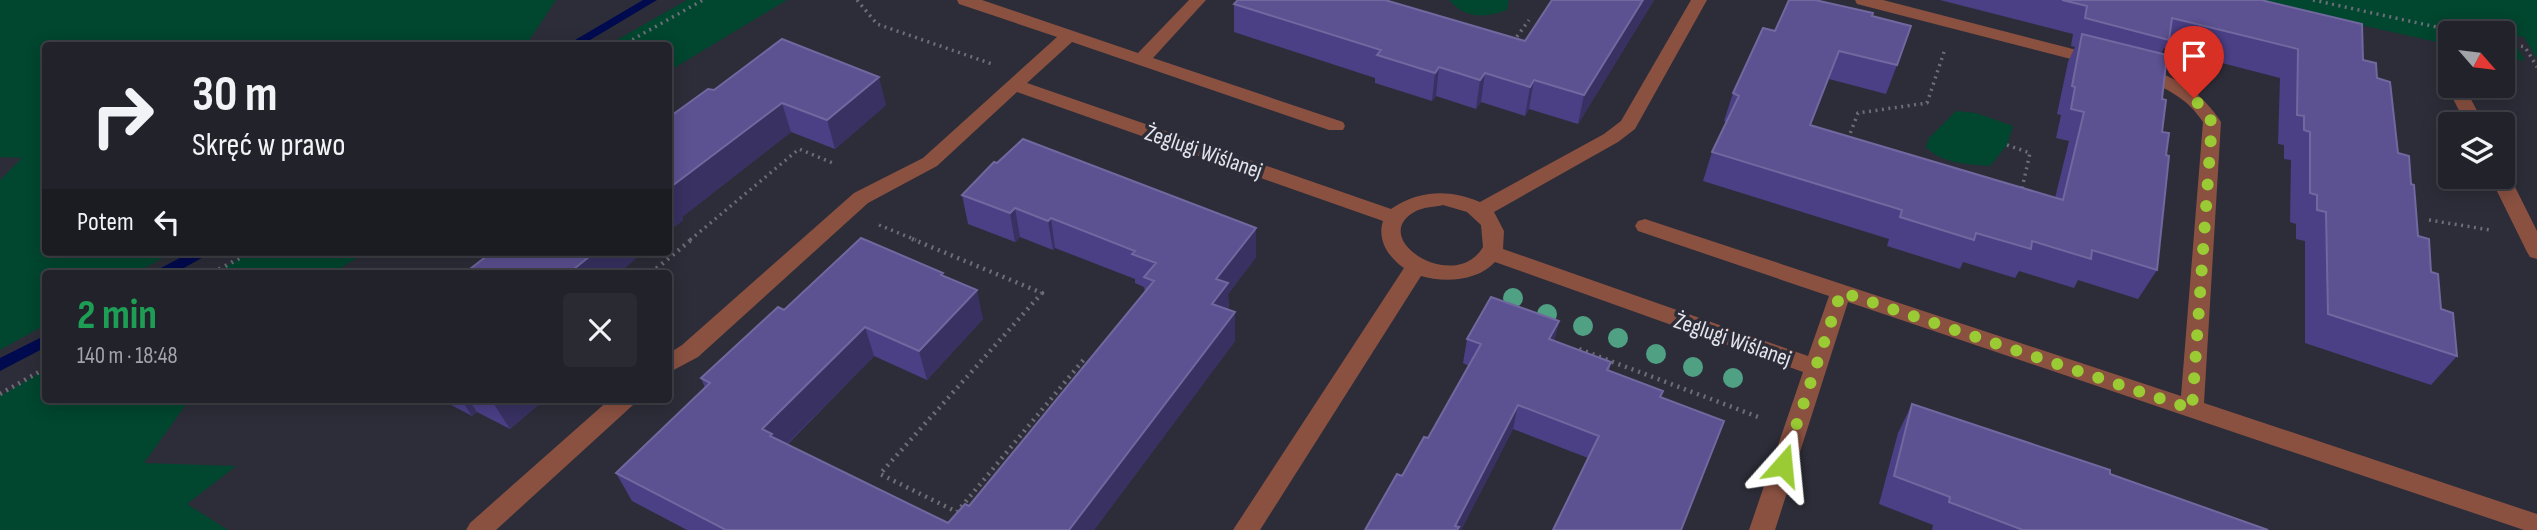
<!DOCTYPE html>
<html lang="pl">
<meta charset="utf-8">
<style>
:root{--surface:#22222b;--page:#2a2a33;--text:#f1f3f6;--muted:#a2a4a9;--line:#3f3f47}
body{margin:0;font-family:"Sofia Sans Condensed",sans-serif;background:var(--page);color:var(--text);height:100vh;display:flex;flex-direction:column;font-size:26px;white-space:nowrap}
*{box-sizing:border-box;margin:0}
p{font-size:23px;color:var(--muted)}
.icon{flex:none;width:38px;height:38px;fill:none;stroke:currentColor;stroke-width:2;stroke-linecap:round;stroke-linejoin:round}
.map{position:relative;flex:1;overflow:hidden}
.side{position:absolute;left:42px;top:270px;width:630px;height:133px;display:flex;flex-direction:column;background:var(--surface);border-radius:7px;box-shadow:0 4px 18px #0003,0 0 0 2px var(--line)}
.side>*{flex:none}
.hud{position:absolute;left:42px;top:42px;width:630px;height:214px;border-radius:7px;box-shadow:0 4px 18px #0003,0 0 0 2px var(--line);background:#22222b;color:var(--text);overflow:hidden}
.needle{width:46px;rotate:118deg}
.fabs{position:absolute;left:2438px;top:21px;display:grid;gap:14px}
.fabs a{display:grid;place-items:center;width:77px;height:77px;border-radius:7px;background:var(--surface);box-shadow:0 4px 18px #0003,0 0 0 2px var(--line);font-size:35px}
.pin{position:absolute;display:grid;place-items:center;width:60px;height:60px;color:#fff;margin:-72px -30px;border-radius:50% 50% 50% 0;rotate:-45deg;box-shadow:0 0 7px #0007}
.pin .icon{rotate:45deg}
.me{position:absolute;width:77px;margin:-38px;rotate:18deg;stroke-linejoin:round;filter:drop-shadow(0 0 5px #0008)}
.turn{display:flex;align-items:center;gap:24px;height:147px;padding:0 35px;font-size:32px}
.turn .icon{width:91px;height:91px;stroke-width:2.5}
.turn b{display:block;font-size:49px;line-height:60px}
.then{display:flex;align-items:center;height:66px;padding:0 35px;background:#0003;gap:14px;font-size:26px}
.round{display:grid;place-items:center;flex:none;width:74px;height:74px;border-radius:7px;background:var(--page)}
.headline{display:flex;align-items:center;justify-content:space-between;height:119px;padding:0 35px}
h1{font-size:42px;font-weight:700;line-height:52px;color:#1e9e55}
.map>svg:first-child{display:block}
.green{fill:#01462f}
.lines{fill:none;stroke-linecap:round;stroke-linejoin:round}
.stream{fill:#000b4f;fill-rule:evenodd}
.path-far1{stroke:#6d6d77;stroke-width:3.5;stroke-dasharray:2 4.5;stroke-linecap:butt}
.path{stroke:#6d6d77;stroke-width:4.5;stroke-dasharray:2 5;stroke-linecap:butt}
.street{fill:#8a5141;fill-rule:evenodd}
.tree{fill:#50a084}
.wall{fill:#4b3f86}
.shaded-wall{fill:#383162}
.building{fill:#5c5191;stroke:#71689f;stroke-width:2}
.route{stroke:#9acb34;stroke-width:12;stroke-dasharray:0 21.6}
.labels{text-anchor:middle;stroke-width:7;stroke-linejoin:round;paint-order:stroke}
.street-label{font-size:23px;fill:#e3e3eb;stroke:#2d2d39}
</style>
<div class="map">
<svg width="2537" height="530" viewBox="0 0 2537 530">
<rect width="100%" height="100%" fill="#2d2d39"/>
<path class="green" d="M0,0H556L526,45L46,46V252H173L136,273H46L45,325L0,350V180L22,158L0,157Z
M687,0H787L669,71L668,46L608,45Z
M1449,0H1509L1507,10C1485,18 1465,19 1449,0Z
M2249,0H2537V59L2524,37L2510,35L2525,61L2503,56L2502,33H2450V45Z
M1956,111L1976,113L2013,126L2007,145L1990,166C1968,164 1942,164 1926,147L1929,138Z
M250,252H367L332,273H214Z
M45,370L46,399H190L144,463L236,466L187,504L228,530H0V396Z"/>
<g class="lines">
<path class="stream" d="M643,0H657L580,46H565Z
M191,252H209L207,255L175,273H157L159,269Z
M46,335V347L0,371V358Z"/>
<path class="path-far1" d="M857,0L877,24L992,64
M2313,0L2464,33
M1513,42L1529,20
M2502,42L2525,47L2537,67
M621,46L703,0
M1848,139L1858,113L1927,103L1944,52
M2007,145L2030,153L2021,193
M2429,220L2490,230
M879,225L916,240
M690,240L799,149L833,163"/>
<path class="path" d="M912,239L1042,293L880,474L957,512L1085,358
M213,273L250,252
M651,273L692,239
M1574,351L1576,348L1761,418
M0,394L46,368"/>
<path class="street" d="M957,0H982L1138,53L1189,0H1206L1153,58L1343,122L1345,126L1343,130H1329L1072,42L1027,83L1391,209C1419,190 1449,189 1480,202L1604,134L1621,121L1691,0H1707L1635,129L1618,142L1494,212L1504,231L1503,249L1808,356L1829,296L1638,231L1635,226L1638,221L1645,219L2181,396L2203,122C2186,96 2161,85 2133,76L2130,72L2139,66C2175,76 2201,91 2221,122L2204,403L2537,514V530H2524L1848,302L1775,530H1749L1803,372L1495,262C1478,281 1444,283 1421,276L1260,530H1233L1404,268C1388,257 1377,240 1383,221L1017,92L937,166L868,203L698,357L668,373V354L682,345L854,193L923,158L1057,37L959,4ZM1443,205L1467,212L1481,225L1483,247C1455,295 1365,238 1416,211C1424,207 1435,207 1443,205Z
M1855,0H1883L2104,57L2107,61L2098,66L1857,4Z
M2450,86H2464L2484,124H2466L2448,89Z
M2502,171L2510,177L2537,231V259L2530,257L2527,252L2490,177H2502Z
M610,399H637L633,405L496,530H466L470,523Z"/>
</g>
<g class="tree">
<circle cx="1513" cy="298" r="10"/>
<circle cx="1547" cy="314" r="10"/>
<circle cx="1583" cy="326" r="10"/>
<circle cx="1618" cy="338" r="10"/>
<circle cx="1656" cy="354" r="10"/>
<circle cx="1693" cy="367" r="10"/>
<circle cx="1733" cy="378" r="10"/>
</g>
<path class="wall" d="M1552,0H1654L1578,124L1529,109L1525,116L1481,102L1476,109L1436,96L1432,101L1375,83V78L1234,32V4L1525,41Z
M1940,0H2261L2363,60L2377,78L2398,153L2411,184L2418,236L2431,272L2441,309L2457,356L2431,385L2305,343V241L2296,239V224L2290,222L2291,160L2284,159V145L2278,144L2280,78L2164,48L2161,54L2162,132L2166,155L2157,270L2138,299L2078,280L2074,288L2019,271L2015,278L1963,262L1960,269L1887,246L1889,239L1703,181L1712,152L1726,122L1724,121L1733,93L1775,31L1872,16L1897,65L1886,94L1829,79L1811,125L2055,198L2069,141L2056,138L2061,115L2057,114L2068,62L2075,47L2071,46L2073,34Z
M714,90L886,105L835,149L791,132L682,217L683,220L668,232V118Z
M962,195L1256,228V257L1228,294L1229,310L1235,312V341L1094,530H687L632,501L616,473L705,388L701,378L784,310L944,277L983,319L927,380L874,356L787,445L948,523L969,506L1145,292L1144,287L1135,283V279L1055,248L1053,250L1020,237L1015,242L968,224Z
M1559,321L1554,341L1611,362L1609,371L1661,397L1724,421L1715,445L1588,458L1513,429L1461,530H1365L1428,438L1469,366L1463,363L1467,339Z
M440,399H545L510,429L477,412L472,416Z
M1912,404L2110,474L2268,530H1932L1933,525L1879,504L1898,433Z"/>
<path class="shaded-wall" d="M1643,0H1654L1578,124L1584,95Z
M1839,51L1829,79L1799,154L1810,125Z
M1439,67L1436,96L1432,101L1435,73Z
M1485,73L1481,102L1476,109L1480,80Z
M879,77L886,105L835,149L827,120Z
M1534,80L1529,109L1525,116L1530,87Z
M782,103L791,132L682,217L683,220L668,232V189Z
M1015,208L1020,237L1015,242L1010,213Z
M1051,218L1055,248L1053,250L1048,221Z
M1256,228V257L1228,294L1229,312L1212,304L1216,279Z
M595,252H644L619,273H569Z
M977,290L983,319L927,380L919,351Z
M1235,312V341L1094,530H1069Z
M1559,321L1553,345L1549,339Z
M865,327L874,356L779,452L762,429Z
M461,399H468L477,412L472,416Z
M494,399H545L510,429L492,401Z
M1518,405L1513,429L1461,530H1454L1455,526Z"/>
<path class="building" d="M1238,0H1385L1525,41L1552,0H1643L1584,95L1534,80L1530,87L1485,73L1480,80L1439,67L1435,73L1377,55L1381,50L1234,4Z
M1789,0H1815L1873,13L1872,16L1911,26L1897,65L1839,51L1810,125L2063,200L2084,112L2071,109L2075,87L2072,86L2082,34L2167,55L2162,99L2166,100L2162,132L2169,133L2166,155L2169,156L2157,270L2092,250L2091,259L2032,241L2031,249L1976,233L1974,240L1900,217L1902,210L1712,152L1739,96L1733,93L1763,28L1775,31Z
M2062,0H2261L2362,24L2363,60L2376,63L2377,78L2390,82L2398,153L2409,156L2411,184L2414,185L2418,236L2429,239L2431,272L2438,274L2441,309L2453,313L2457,356L2328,314L2326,212L2317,210V195L2310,193V132L2304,130V116L2297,115L2298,49L2172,18L2169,40L2085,18L2087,6Z
M782,39L879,77L827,120L782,103L668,189V118L708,89L714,90Z
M1023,139L1256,228L1216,279L1228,283L1212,304L1235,312L1069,530H726L616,473L710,383L701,378L778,307L784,310L861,238L943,273L941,275L977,290L919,351L865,327L762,429L772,434L770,436L948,523L965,504L969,506L1154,281L1144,277L1156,263L1132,254L1135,251L1051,218L1048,221L1015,208L1010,213L962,195L994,162L997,163Z
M492,252H595L569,273H473L475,271L470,269Z
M1491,297L1559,321L1549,339L1611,362L1607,370L1663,391L1660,397L1724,421L1681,530H1553L1599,436L1518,405L1455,526L1459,527L1457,530H1365L1397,474L1402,476L1424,437L1428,438L1481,344L1467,339Z
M1912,404L2110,470V474L2268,530H2023L1949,502L1950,497L1894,476Z"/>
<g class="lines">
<path class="route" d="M1783,465L1841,292L2192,409L2212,122L2194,98"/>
</g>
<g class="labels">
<g class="street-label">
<text transform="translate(1204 151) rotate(19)" y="8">Żeglugi Wiślanej</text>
<text transform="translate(1733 339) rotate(19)" y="8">Żeglugi Wiślanej</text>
</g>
</g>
</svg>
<div class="fabs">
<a><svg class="needle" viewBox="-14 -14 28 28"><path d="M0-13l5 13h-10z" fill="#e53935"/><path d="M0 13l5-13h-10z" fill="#a2a4a9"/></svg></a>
<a><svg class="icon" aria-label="layers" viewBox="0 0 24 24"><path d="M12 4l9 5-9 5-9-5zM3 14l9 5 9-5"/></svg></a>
</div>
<div class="pin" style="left:2194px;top:98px;background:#d93025"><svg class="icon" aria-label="arrive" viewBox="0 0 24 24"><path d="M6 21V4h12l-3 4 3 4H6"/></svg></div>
<svg class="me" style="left:1783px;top:465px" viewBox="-20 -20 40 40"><path d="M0-17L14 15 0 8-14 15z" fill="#9acb34" stroke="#fff" stroke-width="4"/></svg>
<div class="hud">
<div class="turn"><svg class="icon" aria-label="right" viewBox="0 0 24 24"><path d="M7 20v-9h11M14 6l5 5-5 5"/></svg><div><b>30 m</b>Skręć w prawo</div></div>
<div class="then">Potem<svg class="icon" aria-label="left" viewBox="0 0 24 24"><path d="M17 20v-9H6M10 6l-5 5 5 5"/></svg></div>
</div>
<section class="side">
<div class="headline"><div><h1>2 min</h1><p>140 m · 18:48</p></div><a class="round"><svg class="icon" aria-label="close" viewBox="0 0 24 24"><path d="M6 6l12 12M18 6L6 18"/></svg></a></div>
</section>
</div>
